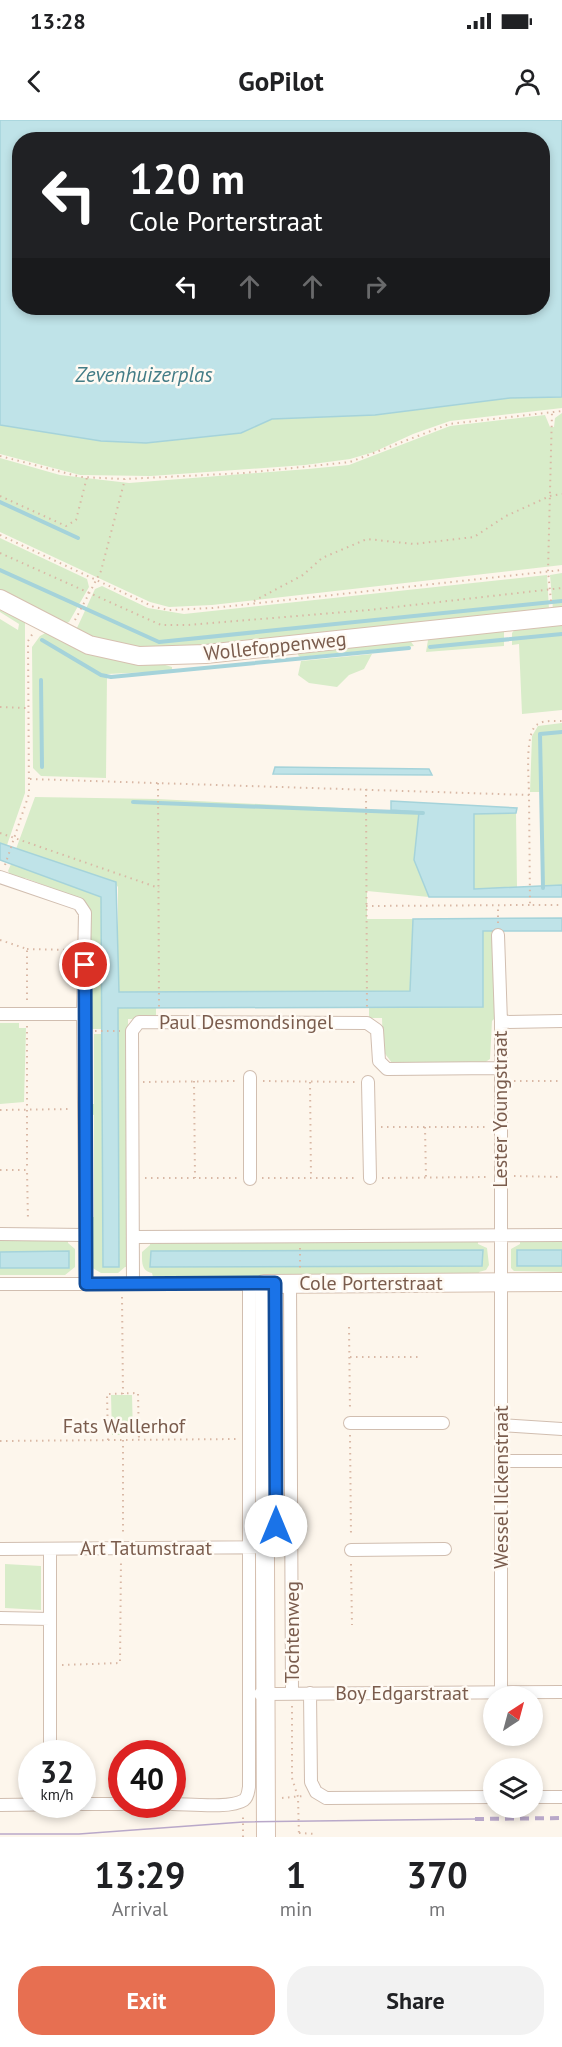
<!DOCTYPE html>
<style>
:root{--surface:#fff;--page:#f2f2f2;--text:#202124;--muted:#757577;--accent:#e76f51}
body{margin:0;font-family:"PT Sans",sans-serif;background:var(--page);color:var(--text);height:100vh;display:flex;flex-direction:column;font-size:22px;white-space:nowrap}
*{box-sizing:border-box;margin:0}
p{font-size:20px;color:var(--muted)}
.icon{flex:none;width:33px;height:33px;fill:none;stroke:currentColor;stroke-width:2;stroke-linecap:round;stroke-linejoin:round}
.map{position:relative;height:1717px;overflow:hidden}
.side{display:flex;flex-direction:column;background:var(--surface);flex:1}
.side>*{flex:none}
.top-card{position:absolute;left:12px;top:12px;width:538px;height:183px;border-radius:24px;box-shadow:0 3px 9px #0003;background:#202124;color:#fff;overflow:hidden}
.needle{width:39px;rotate:36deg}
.controls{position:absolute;left:483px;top:1566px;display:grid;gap:12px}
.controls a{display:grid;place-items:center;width:60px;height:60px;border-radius:50%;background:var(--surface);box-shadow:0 3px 9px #0003;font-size:30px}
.speed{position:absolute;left:18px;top:1620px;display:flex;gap:12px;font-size:30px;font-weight:700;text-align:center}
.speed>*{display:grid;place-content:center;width:78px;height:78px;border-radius:50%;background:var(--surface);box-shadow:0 3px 9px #0003;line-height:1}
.speed small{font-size:15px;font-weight:400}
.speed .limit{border:9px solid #d22;background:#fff;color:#111}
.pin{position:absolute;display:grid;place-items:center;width:51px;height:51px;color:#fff;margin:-26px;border:3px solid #fff;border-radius:50%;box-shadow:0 2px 6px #0007}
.me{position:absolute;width:66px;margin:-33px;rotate:0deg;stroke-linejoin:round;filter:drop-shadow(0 0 4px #0008)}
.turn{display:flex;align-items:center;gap:21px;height:126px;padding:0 18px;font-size:27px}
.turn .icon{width:78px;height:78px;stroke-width:2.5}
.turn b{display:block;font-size:42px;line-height:51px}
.lanes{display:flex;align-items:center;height:57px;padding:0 18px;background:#0003;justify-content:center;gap:30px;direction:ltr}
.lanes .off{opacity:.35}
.eta{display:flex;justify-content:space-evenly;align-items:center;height:102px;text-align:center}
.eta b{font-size:36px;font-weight:800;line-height:42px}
.action{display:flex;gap:12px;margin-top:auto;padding:12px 18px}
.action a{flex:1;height:69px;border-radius:24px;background:var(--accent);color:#fff;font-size:24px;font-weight:800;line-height:69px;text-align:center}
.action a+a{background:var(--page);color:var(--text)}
.status{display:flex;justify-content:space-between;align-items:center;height:42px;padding:0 30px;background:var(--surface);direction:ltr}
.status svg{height:16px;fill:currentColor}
header{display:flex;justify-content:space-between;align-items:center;height:78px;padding:0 18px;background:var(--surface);font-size:27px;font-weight:800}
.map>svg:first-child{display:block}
.green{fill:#d8ecc9;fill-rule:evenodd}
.water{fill:#bfe3e8;stroke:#a5d3da;stroke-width:1.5;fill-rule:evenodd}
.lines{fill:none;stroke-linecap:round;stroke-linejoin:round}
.stream{stroke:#a5d3da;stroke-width:4}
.street-casing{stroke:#d1beb0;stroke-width:14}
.secondary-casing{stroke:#d6c0b0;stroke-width:20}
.path{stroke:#d9b8a5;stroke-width:2;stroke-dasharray:1.5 4.5;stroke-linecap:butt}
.street{stroke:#fff;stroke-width:12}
.secondary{stroke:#fff;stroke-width:18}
.tram{stroke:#b9a8c9;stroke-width:1.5}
.rail{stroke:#b9a8c9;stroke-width:4;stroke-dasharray:9 6;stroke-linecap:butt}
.route-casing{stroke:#114b97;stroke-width:15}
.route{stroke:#1a73e8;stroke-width:10}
.labels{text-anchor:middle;stroke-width:5;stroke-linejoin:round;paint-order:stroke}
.street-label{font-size:20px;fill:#7a5c4d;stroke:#fffaf3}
.water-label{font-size:21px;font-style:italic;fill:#437c86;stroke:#fffaf3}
</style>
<div class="status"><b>13:28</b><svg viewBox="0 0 49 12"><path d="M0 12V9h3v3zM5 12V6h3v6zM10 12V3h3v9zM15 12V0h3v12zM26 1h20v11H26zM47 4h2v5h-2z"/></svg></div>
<header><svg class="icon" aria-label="back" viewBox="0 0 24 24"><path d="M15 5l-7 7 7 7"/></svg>GoPilot<svg class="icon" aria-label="person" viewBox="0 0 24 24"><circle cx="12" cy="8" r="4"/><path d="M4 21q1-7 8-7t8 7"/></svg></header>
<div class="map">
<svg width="562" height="1717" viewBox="0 0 562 1717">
<rect width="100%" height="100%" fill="#fdf6ec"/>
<path class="green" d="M562,277V288L450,301L413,314L374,332L350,339L305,345L151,356L80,355L0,334V305L101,321L146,323L241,313L272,299L375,295L510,278Z
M562,293V445L212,485L169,487L150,482L0,412V338L60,355L129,363L308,349L349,345L450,306L545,295L550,307H554L555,298Z
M0,418L87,459L89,467L69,502L64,504L0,472Z
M562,453V491L553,490L550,455Z
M547,455L549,489L155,531L78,513L77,508L95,469L102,466L148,488L184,494Z
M0,484L25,498V673L7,725L0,723V499L18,510L19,504L0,492Z
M562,503V590L522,594L519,524L512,525V513L517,507Z
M504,510V526L426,532L428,520L433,517Z
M49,511L172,547V551L107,554L106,658L41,656L33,648L32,527L40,516Z
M409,519L414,526L300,537L298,535V532Z
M372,534L364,549L349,555L337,567L309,563L298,555L301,541Z
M562,603V765H544L542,672H530L532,616L538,606Z
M35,677L157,679L419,692L414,740L429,777L367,771V799H413L410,871L118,872V767L113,761L16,729Z
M516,693L517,767L474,769V694Z
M11,744L101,777L102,909H89V794L81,779L25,758L21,760L11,756L8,751Z
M483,811H496V897L492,901L490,939L484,943H392L383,931L382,898H369V887H483Z
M118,888H156V899H128L129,1144V1147H125L118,1153H101L91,1147L89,1097H94V995L90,994L89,984H94V914H102L103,1147H118Z
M0,903H19V908H26L24,982L0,984Z
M0,1118H68V1123L75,1129V1147L65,1155H0V1148H69V1132H0Z
M562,1119V1130H517L518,1146H562V1152L514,1151L511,1148V1129L520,1124V1120Z
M478,1120V1124L487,1128L489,1145L486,1150L479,1152L478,1156L153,1157L152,1153C141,1151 142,1142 142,1132L150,1125V1121ZM482,1130V1146L150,1147L151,1131Z
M111,1275H132L133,1315H112Z
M5,1444L41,1446V1490L5,1488Z"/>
<path class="water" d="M0,0H562V277L510,278L375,295L272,299L241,313L146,323L101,321L0,305ZM20,20H543V188H20Z
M275,647L429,649L432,655L273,654Z
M391,681L517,688L516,693L474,694V769L562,765V777H429L414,740L419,692L391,690Z
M0,723L116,762L119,872L410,871L413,799L562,798V811H483V887L118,888L119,1147H103L101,777L0,740Z
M483,1130L482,1146L150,1147L151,1131Z
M517,1130H562V1146H517Z
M69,1131V1148H0V1132Z"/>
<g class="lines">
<path class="stream" d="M0,382L78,418
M0,450L159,522L562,481
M42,520L101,555L111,557L409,528
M430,527L562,514
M41,560L42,647
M133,682L423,693
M543,768L540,614L562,612"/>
<defs>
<path id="street" d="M0,757L79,784L85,793L83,894L86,1164
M498,815L501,902V1573
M0,894H83
M501,902L562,901
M250,957V1059
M368,962L370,1058
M0,1114L85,1115
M133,1117L562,1115
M290,1163L292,1573
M0,1164H257
M133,1164L132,911L139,902L367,903L377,910L379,941L387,949L499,948
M350,1303H443
M502,1305L562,1309
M501,1341H562
M0,1429L291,1427
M351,1430L445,1429
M0,1498L50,1499V1429
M50,1499V1634
M310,1573L311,1662L316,1672L326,1678L494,1677
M260,1574L562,1572
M532,1677H562
M82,1684H122
M172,1684C189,1684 231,1689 244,1680C248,1677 248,1672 249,1667V1164
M0,1685L75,1684"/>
<path id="secondary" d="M0,479L89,525L139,536L206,534L562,496
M266,1717L264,1164L562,1162"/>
</defs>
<use href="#street" class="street-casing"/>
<use href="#secondary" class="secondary-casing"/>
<path class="path" d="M0,336L81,357L125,359L244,353L350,342L449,304L562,291
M0,376L66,406L76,400L87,357
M0,415L154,487L169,490L213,488L562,450
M0,433L161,505H188L369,490L562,468
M254,481L303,455L322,438L367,419L414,424L474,417L506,396L550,376L562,374
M551,481L548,451L552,292
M75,500L101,451L125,359
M0,587L27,588
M30,659L529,675L530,785H562
M158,663L159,888
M366,669L367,891
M529,675C529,660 524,611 538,604C544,600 555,601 562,601
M0,713L159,768
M5,745L29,674L28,521L33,513
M366,786L530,785
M498,803V785
M0,820L27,829V883
M27,829L72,830
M27,906V1050
M95,911H120
M194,961L195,1058
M263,961L357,962
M514,961H562
M143,962L237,961
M310,962L311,1058
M0,990L72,989
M381,1007H489
M425,1007L426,1058
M0,1050H27L28,1101
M514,1056L562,1057
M145,1058H238
M262,1058H358
M382,1058L487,1057
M300,1128V1150
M122,1177L123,1274
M349,1207L350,1291
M350,1237H418
M350,1315L351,1417
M108,1320L107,1274L138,1273L139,1320
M123,1320V1416
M0,1321L237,1319
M351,1444L352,1505
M62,1545L120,1543L121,1440
M292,1586V1658L298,1677L299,1717
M282,1678L303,1676
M299,1713L316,1714
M243,1717V1693"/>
<use href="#street" class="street"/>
<use href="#secondary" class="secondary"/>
<path class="tram" d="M0,1714H79L243,1702L475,1699"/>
<path class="rail" d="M475,1699L562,1698"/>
</g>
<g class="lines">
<defs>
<path id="route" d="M85,845L86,1164L275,1163L276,1406"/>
</defs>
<use href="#route" class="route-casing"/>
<use href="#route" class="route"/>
</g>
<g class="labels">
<g class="street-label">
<text transform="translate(275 526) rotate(-6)" y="7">Wollefoppenweg</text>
<text x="246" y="909">Paul Desmondsingel</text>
<text transform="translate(500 989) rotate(-90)" y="7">Lester Youngstraat</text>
<text x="371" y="1170">Cole Porterstraat</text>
<text x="124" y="1313">Fats Wallerhof</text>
<text transform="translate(501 1367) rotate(-90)" y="7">Wessel Ilckenstraat</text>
<text x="146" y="1435">Art Tatumstraat</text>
<text transform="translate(292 1512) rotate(-90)" y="7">Tochtenweg</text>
<text x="402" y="1580">Boy Edgarstraat</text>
</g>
<g class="water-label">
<text x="144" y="262">Zevenhuizerplas</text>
</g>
</g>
</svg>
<div class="controls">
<a><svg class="needle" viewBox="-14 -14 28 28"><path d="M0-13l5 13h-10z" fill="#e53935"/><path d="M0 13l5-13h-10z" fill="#757577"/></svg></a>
<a><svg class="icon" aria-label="layers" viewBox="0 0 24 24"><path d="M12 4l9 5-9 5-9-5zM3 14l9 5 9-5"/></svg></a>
</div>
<div class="speed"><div>32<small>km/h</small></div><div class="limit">40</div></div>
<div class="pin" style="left:85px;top:845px;background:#d93025"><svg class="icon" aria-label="arrive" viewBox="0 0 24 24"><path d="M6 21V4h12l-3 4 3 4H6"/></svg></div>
<svg class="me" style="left:276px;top:1406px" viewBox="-20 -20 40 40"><circle r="19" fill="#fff"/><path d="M0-13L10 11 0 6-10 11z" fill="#1a73e8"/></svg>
<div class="top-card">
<div class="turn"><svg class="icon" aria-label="left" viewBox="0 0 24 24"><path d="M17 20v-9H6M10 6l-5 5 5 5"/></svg><div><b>120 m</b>Cole Porterstraat</div></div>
<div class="lanes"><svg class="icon" aria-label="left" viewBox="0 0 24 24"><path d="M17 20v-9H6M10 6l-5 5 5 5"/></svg><svg class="icon off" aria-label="ahead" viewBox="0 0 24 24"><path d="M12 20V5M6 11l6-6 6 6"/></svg><svg class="icon off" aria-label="ahead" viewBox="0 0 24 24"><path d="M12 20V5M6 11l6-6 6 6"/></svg><svg class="icon off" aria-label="right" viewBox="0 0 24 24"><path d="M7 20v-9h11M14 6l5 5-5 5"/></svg></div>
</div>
</div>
<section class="side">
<div class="eta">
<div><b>13:29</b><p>Arrival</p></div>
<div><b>1</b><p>min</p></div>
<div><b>370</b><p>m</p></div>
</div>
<div class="action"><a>Exit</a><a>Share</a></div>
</section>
